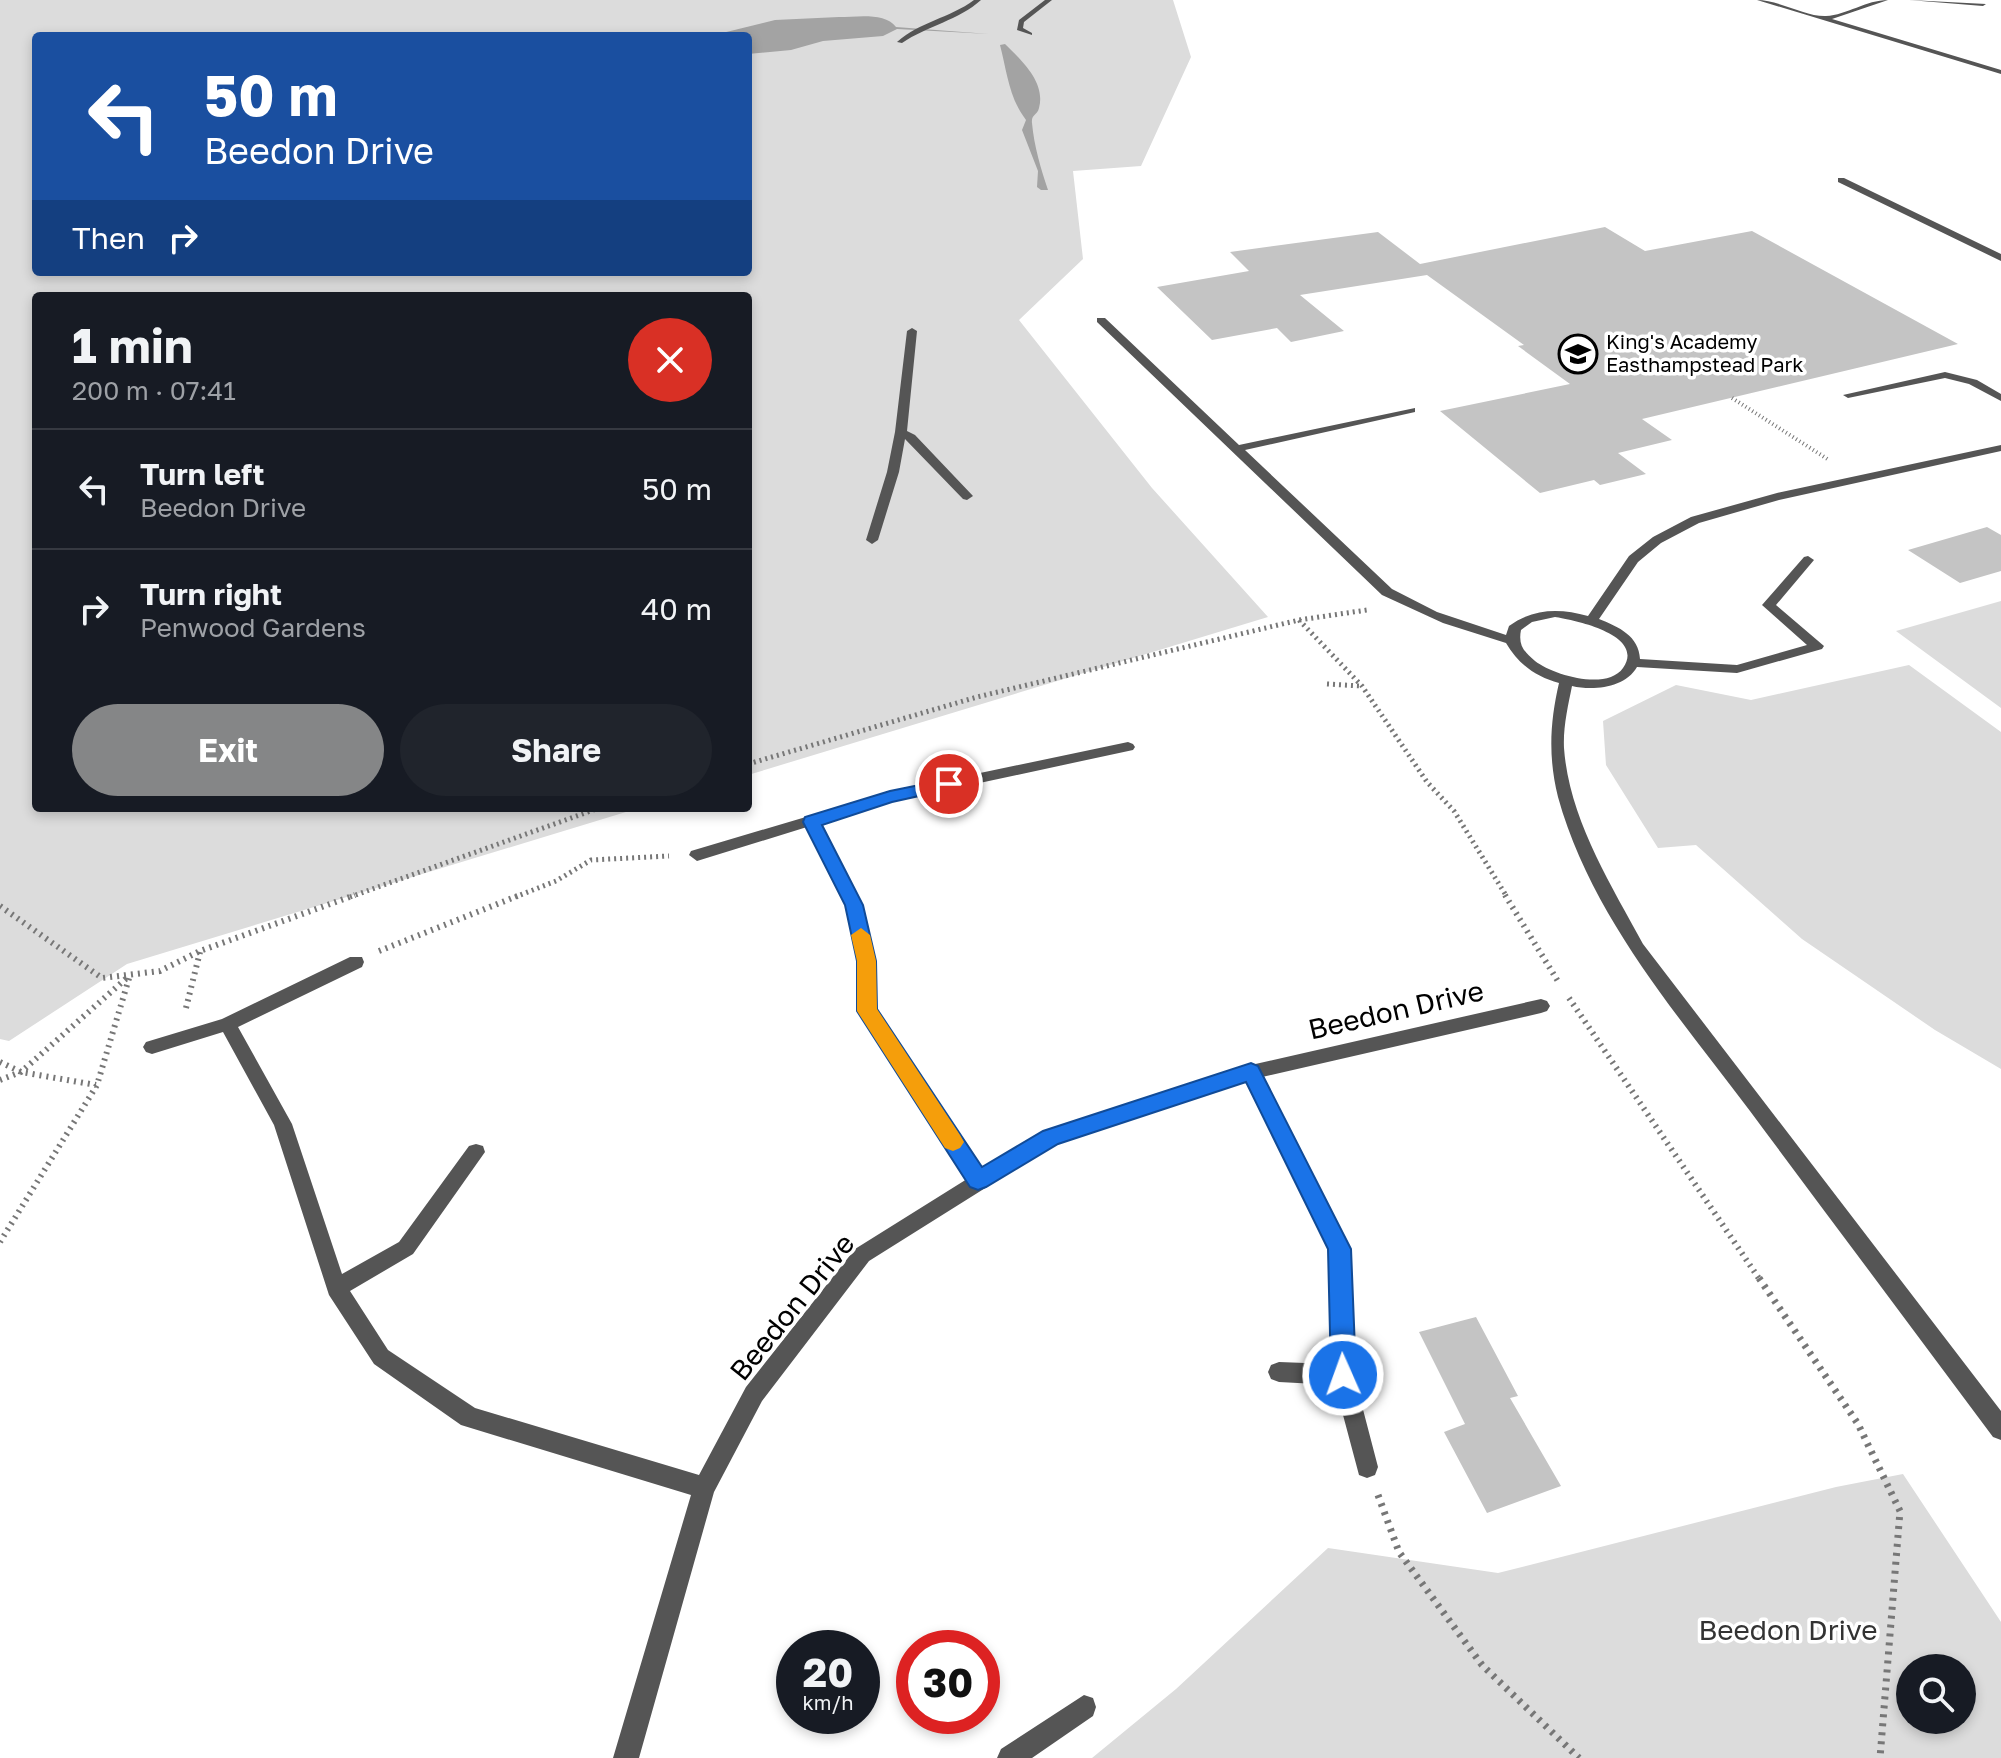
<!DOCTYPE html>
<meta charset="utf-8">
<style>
:root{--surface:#171b24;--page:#20242c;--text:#f1f3f6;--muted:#9ea1a6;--line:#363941;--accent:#858687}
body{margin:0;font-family:"Golos Text",sans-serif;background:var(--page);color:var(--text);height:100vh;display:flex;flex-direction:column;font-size:30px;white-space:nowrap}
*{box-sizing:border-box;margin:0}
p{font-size:26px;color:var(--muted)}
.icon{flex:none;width:44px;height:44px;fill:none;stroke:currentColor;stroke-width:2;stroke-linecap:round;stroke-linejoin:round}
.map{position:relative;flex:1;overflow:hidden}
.details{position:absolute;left:32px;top:292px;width:720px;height:520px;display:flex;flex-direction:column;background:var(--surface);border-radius:8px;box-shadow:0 4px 12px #0003}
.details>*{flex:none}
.top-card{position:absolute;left:32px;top:32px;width:720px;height:244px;border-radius:8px;box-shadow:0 4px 12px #0003;background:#1a4fa0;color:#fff;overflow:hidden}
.fabs{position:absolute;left:1896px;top:1654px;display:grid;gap:16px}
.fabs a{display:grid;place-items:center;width:80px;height:80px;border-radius:50%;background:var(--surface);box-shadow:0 4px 12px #0003;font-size:40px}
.speed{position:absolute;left:776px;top:1630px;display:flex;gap:16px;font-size:40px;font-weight:700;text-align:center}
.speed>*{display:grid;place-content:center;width:104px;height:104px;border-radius:50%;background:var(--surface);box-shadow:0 4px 12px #0003;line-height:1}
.speed small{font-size:20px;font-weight:400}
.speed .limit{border:12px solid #d22;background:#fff;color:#111}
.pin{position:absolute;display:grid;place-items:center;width:68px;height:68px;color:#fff;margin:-34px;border:4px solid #fff;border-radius:50%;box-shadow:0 2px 8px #0007}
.me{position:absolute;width:88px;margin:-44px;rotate:358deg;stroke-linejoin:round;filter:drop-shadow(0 0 6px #0008)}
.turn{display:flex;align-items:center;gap:28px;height:168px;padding:0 40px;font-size:36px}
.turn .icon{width:104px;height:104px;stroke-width:2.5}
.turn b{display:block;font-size:56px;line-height:68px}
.then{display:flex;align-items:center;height:76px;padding:0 40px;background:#0003;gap:16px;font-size:30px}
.round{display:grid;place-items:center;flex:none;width:84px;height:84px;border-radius:42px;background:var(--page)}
.headline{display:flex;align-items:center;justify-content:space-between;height:136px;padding:0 40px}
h1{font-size:48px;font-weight:700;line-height:60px}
.action{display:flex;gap:16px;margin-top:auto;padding:16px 40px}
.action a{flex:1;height:92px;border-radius:48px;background:var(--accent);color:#fff;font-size:32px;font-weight:700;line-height:92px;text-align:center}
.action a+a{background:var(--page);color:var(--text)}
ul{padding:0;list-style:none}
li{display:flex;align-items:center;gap:24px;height:120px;padding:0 40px;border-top:2px solid var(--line)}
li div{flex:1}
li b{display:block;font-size:30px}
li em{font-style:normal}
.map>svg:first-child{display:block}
.green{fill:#dcdcdc;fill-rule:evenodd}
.water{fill:#a3a3a3}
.building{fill:#c4c4c4}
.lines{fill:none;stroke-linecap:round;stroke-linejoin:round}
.path-far3{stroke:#777;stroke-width:4;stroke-dasharray:1 3;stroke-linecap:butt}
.path-far2{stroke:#777;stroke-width:5;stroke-dasharray:2 4;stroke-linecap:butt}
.path-far1{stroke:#777;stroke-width:6;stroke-dasharray:2 5;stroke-linecap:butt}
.path{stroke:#777;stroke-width:7;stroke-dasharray:3 6;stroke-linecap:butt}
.service{fill:#555;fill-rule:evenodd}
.minor{fill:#555;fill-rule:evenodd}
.route{fill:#1a73e8;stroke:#114b97;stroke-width:2}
.slow{fill:#f59e0b}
.labels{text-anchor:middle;stroke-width:7;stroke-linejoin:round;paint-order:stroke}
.far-poi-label{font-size:20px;fill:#000;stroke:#fff;text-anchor:start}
.near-street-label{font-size:28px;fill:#000;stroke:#fff}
.near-park-label{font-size:28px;fill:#333;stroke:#fff}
</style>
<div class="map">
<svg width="2001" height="1758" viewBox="0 0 2001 1758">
<rect width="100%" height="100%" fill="#fff"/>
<path class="green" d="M0,0H1173L1191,57L1141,166L1073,171L1083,259L1019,320L1152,488L1268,617L748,775V296H36V808H639L127,964L9,1041L0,1039ZM36,36H748V272H36Z
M2001,601V708L1896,631Z
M1909,665L2001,732V1069L1935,1030L1802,939L1696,845L1658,848L1606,765L1603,721L1676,685L1751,700Z
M1903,1474L2001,1622V1758H1092L1176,1689L1328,1548L1498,1573L1836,1487ZM1962,1668V1720H1910V1668Z"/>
<path class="water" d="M839,17C857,17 885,12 896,27L989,34L897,29L883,36L823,41L791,50L748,54V36H710L775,20Z
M1005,44C1021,60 1046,82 1039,108C1037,116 1031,114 1032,123C1034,146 1041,169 1048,190H1041L1037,187L1038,171L1022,130L1026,120C1009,98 1007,72 1000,45Z"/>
<path class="building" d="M1605,227L1645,251L1752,231L1958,344L1642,419L1672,440L1618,453L1646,474L1600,485L1594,480L1540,493L1440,411L1570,384L1518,346L1524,345L1427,275L1300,295L1344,331L1291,342L1277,328L1212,340L1157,287L1249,271L1230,252L1378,232L1420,264Z
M1987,527L2001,535V571L1960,583L1908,550Z
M1476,1317L1518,1396L1510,1398L1561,1486L1487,1513L1444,1432L1465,1424L1419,1332Z"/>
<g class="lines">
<path class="path-far3" d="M1732,398L1829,460"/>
<path class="path-far2" d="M1299,620L1362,686L1427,782L1454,811L1507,897
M1327,684L1361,686
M748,764L977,697L1299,620L1367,610
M350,897L599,808
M515,897L556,881L591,860L669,856"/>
<path class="path-far1" d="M1505,895L1559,983
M0,906L102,978L160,971L200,951L355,895
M379,951L520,895
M1569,998L1760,1280
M186,1008L200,952
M0,1062L21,1072L96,1085
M0,1080L21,1072L129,976
M0,1242L97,1085L130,975"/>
<path class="path" d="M1759,1278L1858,1424L1900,1511L1880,1758
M1378,1495L1399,1552L1482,1665L1579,1758"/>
<path class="service" d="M974,0H981C959,20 927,26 902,43L897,42C919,22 950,18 974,0Z
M1045,0H1052L1024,22L1023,28L1032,33V35L1017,30L1019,20Z
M1757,0C1779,0 1807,17 1826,16C1847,15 1866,0 1888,0L1832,19L2001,70V74Z
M1909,0L1986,4L1983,6Z
M1838,178H1844L2001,254V261L1838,182Z
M1097,318H1105L1239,445L1415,408V412L1245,450L1392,589L1437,612L1506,635L1509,626C1534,608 1560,608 1588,616L1629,556L1653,537L1691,517L1777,493L2001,445V451L1779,500L1699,523L1661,543L1638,562L1599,619C1619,627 1639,636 1640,659L1737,665L1807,645L1762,605L1804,557L1808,556L1814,560L1776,605L1824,646L1822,649L1737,673L1637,667C1625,688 1593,691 1572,686C1568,706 1563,727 1564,748C1569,818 1610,883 1643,944L2001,1411V1440L1993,1437C1912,1328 1831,1220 1750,1111C1677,1014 1591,916 1558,797C1548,757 1550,722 1559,683C1536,677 1518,664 1506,643L1443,623L1382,595L1097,322ZM1555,617C1575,620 1646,635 1623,668C1607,691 1553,675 1535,661C1524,652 1518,645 1521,630L1532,622Z
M912,328L917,331L907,431L915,435L973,496L967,500L963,499L905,439L899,472L878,540L872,544L866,540L887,472L895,432L907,331Z
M1945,372L1977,380L2001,394V401L1969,384L1945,378L1848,398L1843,395Z
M1084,1695L1093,1698L1096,1707L1093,1716L1032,1758H997L1001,1749Z"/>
<path class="minor" d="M1128,742L1133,744L1135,747L1133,750L891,802L820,823L862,905L874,961L876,1010L982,1170L1044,1131L1251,1065L1541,999L1547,1001L1550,1006L1547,1011L1541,1013L1262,1077L1350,1249L1354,1375L1378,1467L1375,1475L1367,1478L1359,1475L1335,1385L1279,1382L1271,1379L1268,1372L1271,1365L1279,1362L1332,1364L1330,1249L1246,1081L1057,1143L869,1261L762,1401L714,1492L639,1758H613L691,1495L461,1425L374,1364L329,1295L274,1125L223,1032L152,1054L146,1052L143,1047L146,1042L222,1019L350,957H362L364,962L362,967L238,1027L292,1124L342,1274L399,1242L469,1146L476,1144L483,1146L485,1152L413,1254L350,1291L388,1350L475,1408L699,1475L746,1387L855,1249L967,1179L858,1011V961L846,905L807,827L697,861L689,855L691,851L890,792Z"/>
</g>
<path class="route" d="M949,779L955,780L958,784L955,788L892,802L822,825L863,905L876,961L877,1009L982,1167L1043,1131L1251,1063L1258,1066L1351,1249L1356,1375L1352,1384L1343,1387L1335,1384L1331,1375L1328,1249L1246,1082L1058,1144L986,1187L978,1190L970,1187L857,1011V961L845,905L803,822L805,817L890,791Z"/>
<path class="slow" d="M861,928L870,935L876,961L877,1009L960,1135L964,1142L960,1148L953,1151L945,1148L857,1011V961L851,935Z"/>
<defs>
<symbol id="school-ring" viewBox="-11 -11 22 22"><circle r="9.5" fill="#fff" stroke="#000" stroke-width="1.5"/><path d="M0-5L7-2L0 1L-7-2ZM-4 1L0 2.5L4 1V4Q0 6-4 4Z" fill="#000"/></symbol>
</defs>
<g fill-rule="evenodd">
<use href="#school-ring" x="1556" y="332" width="44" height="44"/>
</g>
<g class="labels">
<g class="far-poi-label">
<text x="1606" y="349">King's Academy<tspan x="1606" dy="23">Easthampstead Park</tspan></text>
</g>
<g class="near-street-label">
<text transform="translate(1396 1010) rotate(-13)" y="10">Beedon Drive</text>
<text transform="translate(792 1307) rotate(-51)" y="10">Beedon Drive</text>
</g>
<g class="near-park-label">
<text x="1788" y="1640">Beedon Drive</text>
</g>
</g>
</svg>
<div class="fabs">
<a><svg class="icon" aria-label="search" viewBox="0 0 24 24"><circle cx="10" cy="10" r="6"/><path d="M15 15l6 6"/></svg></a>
</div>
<div class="speed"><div>20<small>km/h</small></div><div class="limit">30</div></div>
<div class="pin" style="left:949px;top:784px;background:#d93025"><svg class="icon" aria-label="arrive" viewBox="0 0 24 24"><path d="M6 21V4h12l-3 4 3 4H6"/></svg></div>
<svg class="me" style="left:1343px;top:1375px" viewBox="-20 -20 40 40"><circle r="17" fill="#1a73e8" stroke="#fff" stroke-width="3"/><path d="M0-11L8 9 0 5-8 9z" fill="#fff"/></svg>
<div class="top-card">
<div class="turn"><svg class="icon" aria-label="left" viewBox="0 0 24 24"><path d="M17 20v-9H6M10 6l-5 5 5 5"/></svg><div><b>50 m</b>Beedon Drive</div></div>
<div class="then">Then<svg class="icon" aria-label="right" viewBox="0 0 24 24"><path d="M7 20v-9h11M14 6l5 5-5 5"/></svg></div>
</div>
<section class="details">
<div class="headline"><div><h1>1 min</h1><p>200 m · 07:41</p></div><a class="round" style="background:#d93025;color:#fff"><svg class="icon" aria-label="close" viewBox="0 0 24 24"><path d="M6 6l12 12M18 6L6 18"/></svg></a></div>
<ul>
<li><svg class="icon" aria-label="left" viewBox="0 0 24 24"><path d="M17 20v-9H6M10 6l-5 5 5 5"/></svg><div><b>Turn left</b><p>Beedon Drive</p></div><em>50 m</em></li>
<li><svg class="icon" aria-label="right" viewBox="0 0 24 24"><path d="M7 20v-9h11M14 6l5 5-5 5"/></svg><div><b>Turn right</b><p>Penwood Gardens</p></div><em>40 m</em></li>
</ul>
<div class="action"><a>Exit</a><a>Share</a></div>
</section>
</div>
